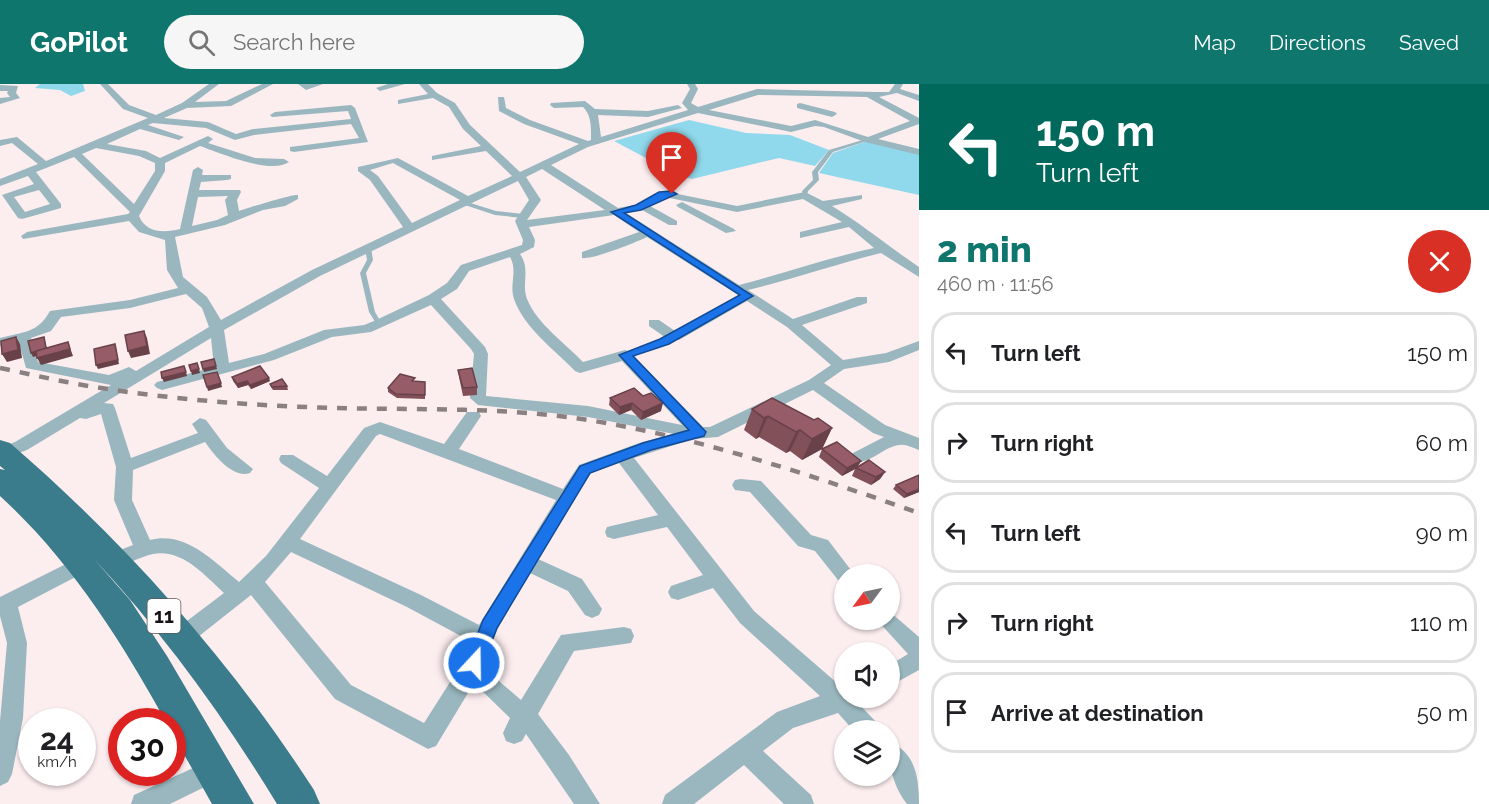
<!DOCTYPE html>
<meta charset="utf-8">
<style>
:root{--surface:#fff;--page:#f6f6f6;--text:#202124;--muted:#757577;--line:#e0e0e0;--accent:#0f766e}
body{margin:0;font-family:Raleway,sans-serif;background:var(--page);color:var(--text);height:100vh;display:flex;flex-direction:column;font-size:22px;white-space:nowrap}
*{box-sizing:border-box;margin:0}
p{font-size:20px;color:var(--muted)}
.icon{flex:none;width:33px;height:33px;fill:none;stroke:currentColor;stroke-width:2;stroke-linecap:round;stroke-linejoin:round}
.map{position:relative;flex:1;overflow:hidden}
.side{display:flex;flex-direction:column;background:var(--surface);width:570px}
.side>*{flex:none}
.top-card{background:#00695c;color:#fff;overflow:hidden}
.needle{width:39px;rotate:237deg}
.fabs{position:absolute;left:834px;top:480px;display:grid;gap:12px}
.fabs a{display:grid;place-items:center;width:66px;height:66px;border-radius:50%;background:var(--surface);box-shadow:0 2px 4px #0004;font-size:30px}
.speed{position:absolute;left:18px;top:624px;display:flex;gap:12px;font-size:30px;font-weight:700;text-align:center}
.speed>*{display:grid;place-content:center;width:78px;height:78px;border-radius:50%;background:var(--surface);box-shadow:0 2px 4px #0004;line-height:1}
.speed small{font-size:15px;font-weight:400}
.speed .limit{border:9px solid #d22;background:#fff;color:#111}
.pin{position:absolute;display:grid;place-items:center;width:51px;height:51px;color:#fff;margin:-62px -26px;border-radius:50% 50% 50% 0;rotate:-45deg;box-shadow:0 0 6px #0007}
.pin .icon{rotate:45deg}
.me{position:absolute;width:66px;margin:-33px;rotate:21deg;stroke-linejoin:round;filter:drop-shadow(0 0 4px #0008)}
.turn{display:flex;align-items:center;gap:21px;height:126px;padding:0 18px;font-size:27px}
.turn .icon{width:78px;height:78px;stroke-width:2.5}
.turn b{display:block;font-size:42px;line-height:51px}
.round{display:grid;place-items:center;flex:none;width:63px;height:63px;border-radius:32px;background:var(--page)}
.headline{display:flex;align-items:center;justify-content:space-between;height:102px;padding:0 18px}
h1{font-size:36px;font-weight:800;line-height:45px;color:var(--accent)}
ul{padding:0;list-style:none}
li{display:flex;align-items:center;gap:18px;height:81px;margin:0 12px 9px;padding:0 6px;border:3px solid var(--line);border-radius:24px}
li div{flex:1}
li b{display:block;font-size:22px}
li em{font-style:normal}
header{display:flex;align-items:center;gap:36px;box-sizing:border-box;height:84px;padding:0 30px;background:var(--accent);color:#fff}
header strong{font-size:28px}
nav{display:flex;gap:33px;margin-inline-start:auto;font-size:21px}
.search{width:420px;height:54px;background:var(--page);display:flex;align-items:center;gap:15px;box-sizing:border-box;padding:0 21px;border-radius:33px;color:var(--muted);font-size:22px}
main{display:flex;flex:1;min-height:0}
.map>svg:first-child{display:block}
.water{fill:#90d8eb}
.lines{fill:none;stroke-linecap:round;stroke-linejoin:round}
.service{fill:#9ab7bf;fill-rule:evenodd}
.minor{fill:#9ab7bf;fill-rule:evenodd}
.trunk{fill:#3a7c8c;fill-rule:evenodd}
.rail{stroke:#8a8082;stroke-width:4.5;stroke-dasharray:10 10;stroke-linecap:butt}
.wall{fill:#815059}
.shaded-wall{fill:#694149}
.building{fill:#965d68;stroke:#694149;stroke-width:1.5}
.route{fill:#1a73e8;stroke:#114b97;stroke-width:1.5}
.labels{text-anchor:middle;stroke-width:4.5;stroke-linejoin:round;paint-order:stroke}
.shield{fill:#fefefe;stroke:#5d5a5a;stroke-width:1.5}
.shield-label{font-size:20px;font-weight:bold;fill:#181314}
</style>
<header>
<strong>GoPilot</strong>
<div class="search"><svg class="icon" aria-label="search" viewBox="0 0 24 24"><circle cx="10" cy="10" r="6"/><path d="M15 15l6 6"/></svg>Search here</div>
<nav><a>Map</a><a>Directions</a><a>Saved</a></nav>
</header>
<main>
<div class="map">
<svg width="919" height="720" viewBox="0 0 919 720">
<rect width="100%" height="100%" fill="#fcedef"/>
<path class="water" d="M40,0H83L85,7L71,12L60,6L35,4Z
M689,36L746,49L790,51L829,66L815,82L779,74L692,95L678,91L614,57Z
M867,57L919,70V111L819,89L833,69Z"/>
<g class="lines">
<path class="service" d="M866,55L870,56L833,68L818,88L819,96L808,107L807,112H803L802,107L813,96L812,88L829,66Z
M464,117L496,127L523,130L526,132L523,134L495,131L462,120V118Z
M368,162L371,164L373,176L366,189L375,228L382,240L379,242L377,241L369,228L360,189L367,176L365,164Z
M672,251H676L678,253L628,273H622L621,271L622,269Z"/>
<path class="minor" d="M100,0H108L129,21L156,31L182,19L209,0H219L195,18L226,17L262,0H273L231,22L187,24L164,34L208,38L236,50L253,45L351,35L348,27L272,33L270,31L275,28L351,21L355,24L368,58L294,68L290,67V63L359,54L351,40L254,51L235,56L206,44L153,39L148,41L184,53L179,56L140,45L107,60L146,67L160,74L208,52L213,55L208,59L255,74L284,75L289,78C271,91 220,69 200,62L165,79V87L139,132C146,149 164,149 180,145L193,86L198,83L203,86L202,91H231V95L227,96L201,98L199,106H240L241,108L237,116L239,127C248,124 292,110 298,111V115L285,122L263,126L225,141L175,153L183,193L207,213L221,236L312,186L403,143L370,96L358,87V83L398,74L468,112L512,92L486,67L432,76V72L481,62L463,45L449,23L433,14L398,20V16L428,10L419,0H428L437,9L455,19L470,41L520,88L579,60L524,40L499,27L498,13H504L506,24L530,36L588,57L591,56C591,44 592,32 583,23L554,24L550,21L551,19L585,17L595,25L648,27L678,21L682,24L648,33L598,31L601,53L688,26L682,19L690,5L687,0H695L698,5L691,19L698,23L757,5L875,8H889L895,0H903L900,5L919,11V17L897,9L879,13L919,34V40L878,55L919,65V71L865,58L824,43L815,42L791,48L698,29L588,63L551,81L618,124L635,121L663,107L737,122L805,108L823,117L862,111V115L832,122C862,140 889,163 919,183V193L881,169C836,180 794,195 748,206L793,235L857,213H867V219L802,241L843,276L886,269L919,257V266L889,278L844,285L824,299L885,341L919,354V366C913,364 906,360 900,361C883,362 870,382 853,377L851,373L853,369L884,353L873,349L813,306L718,353L693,355L634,374L754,527L844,605V614H859L858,619L876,638L879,646H853L838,629L793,644L763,667L811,711L814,720H784L744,681L694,720H662L665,711L777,628L820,612L740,539L713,504L678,516L671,514L668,508L671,502L703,491L667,443L614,455L607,453L605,448L607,443L658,431L619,379L591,389L538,475L582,495L602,525L599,531L592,534L585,531L568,507L530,489L498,544L485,578L500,598L521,616L561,551L624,543L631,545L634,552L631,559L574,567L538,630L569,671L600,720H574L526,650L522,657L514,660L506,657L503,649L510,634L474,599L436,662L428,665L335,615L251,511L189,560L182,562L175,560L172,553L175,546L224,509C204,491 183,465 153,470C140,473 127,480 114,485L107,483L104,477L107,471L133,461L114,416L116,383L101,330L86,335L80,334L27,366L0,376V364L15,358L111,301L26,284L19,259L0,262V254C23,248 38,249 50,227L130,216L178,204L167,186L165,156L139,148L129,137L23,155L21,152L27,148L128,130L130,128L74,73L36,88L61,120V124L22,135L18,134L2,111L34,100L28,92L0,102V95L38,80L12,59L0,62V56L17,53L46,77L148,34L123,25ZM758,11L867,13L910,37L868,53L815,36L791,42L709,26ZM96,64L139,72L155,79V87L134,120L82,70ZM393,79L460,116L412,139L378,92L370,86ZM542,85L605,126L527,136L541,116L526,93ZM518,97L529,116L515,137L523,156L522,161L461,181L447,199L429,211L374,237L364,241L324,246L264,270L229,279L224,246L320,192ZM39,106L50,120L25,128L14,113ZM228,112L225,116L228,131L217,136L192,142L198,113ZM665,113L737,128L803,115L842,138L800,148V154L849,143L874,164C828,174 785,189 739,201L626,129L642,126L669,141H677V137L650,122ZM614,131L639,148L582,168V174C592,176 637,158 647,153L738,211L675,247L659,236H649V242L669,256H679L747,217L787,243L831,281L809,296L710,343H703L630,268L625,266L583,278C565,259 537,240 527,215C521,199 531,186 520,170L534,163L535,156L529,143ZM510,173C518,187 509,200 514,215C524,244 555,266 575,287L580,289L622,277L682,341L588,322L486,312L488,270L485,263L441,215L457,205L469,187ZM186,210L202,224L209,243L136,287L129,283L109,291L38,278L31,254L51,247L61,233L130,224ZM431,221L471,265L474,270L470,314L478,321L588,333L674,350L642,358L579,381L563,405L459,365L481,332L479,328H467L444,360L380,338L364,344L327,392L293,371H281L279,375L281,379L319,404L266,472L239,498C213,477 186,447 150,456L132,416L133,386L205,358C214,371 233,395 250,389L253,385L227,364L206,336L200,334L192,340L198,349L131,374L115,324L113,320L104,319L211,254L214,283L157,298L154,301L157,304L162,306L274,276L332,253L371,248ZM380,350L556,416L479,541L421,511L300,455L376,352ZM291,468L407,523L472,558L466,573L424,639L351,601L265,498Z
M298,0H323L306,6Z
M388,0H405L380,7L376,4Z
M0,1L18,2L16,9L20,14L0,20V14L10,13L7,9L8,7H0Z
M800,19L835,28L837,30L832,33L797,24V20Z
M682,118L734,145L736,147L726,149L678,123L676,121Z
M741,395L761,397L811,451L828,456L854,490H844V498L838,496L815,467L798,462L750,408L735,406L732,401L735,396Z
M80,473L87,475L90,481L87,487L18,523L27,559L23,634L12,690L8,698L0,702V637L7,559L0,532V513Z
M890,528L919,553V586L890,602V581L908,570L877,536H890Z
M890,658C916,669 919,695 919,720H907C893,702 888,681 890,658Z
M215,674L223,678L227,686L223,694L170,720H131L134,711Z"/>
<path class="trunk" d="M0,356L10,359C128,461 229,575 314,706L320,720H277C224,633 164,550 94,475L130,516L167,572L254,720H212L172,649V638H166C121,556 69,475 0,412V385L5,386L0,382Z"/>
<path class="rail" d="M0,284C34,291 67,299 101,304C178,316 258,322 336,324C415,326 496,323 575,334C692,351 808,390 919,429"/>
</g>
<path class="wall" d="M458,286L477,303V311L463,312L459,293Z
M232,293L270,297L251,305L248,301L238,304L233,297Z
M425,298V315L397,314L388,308V304Z
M270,300L287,302L288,306H273L271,303Z
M634,304L661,327L641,336L631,326L619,331L609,321L610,314Z
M752,325L814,336L832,344L822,365L802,376L790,367L786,369L759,353L756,355L744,346Z
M822,365L861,377L857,383L885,388L880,395L871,401L852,392L855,385L842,392L819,373Z
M896,401L919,408L904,414L893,405Z"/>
<path class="shaded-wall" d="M144,247L147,254L150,270L131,274L128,267Z
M16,253L20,260L22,274L7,278L2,270Z
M44,253L48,269L33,273L31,269Z
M68,258L73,272L41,281L37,274Z
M115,260L119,280L98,285L96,281Z
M216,282L217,285L204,288L203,285Z
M199,285L200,289L192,291L191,287Z
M186,288L187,292L164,298L162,294Z
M269,294L270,297L251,305L250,301Z
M247,297L248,301L238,304L237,300Z
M221,299L222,303L208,307L207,303Z
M632,319L631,326L619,331L620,323Z
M663,319L661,327L641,336L643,328Z
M768,332L759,353L756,355L764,334Z
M832,344L822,365L802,376L812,355Z
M800,346L790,367L786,369L796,348Z
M861,377L857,384L842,392L847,384Z
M885,388L880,395L871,401L876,393Z
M919,405V408L904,414L907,410Z"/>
<path class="building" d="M144,247L147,262L128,267L125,251Z
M16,253L18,266L2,270L1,257Z
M44,253L46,264L31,269L28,257Z
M68,258L70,265L37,274L36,267Z
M115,260L118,276L96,281L94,265Z
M214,275L216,282L203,285L201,278Z
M197,279L199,285L191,287L189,281Z
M184,282L186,288L162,294L161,288Z
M260,282L269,294L250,301L247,297L237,300L232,293Z
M472,284L477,303L463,304L458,286Z
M217,288L221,299L207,303L203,291Z
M400,290L415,294L412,297L425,298V311L396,310L388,304Z
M282,295L287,302L272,303L270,300Z
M634,304L643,312L651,309L663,319L643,328L632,319L620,323L610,314Z
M772,314L814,336L818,334L832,344L812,355L800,346L796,348L768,332L764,334L752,325Z
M837,358L861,377L847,384L822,365Z
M869,376L885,388L876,393L856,384Z
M919,391V405L907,410L896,401Z"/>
<path class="route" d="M659,108L672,107L677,110L641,126L624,129L753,212L669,260L633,272L706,348L704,352L651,366L590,389L497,544L481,585L474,588L468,585L466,579L483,536L580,382L643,359L689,346L619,271L660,255L740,211L611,128L636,121Z"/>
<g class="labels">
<rect class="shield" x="147.5" y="515" width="33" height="34" rx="4.5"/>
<g class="shield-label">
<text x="164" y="539">11</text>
</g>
</g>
</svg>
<div class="fabs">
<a><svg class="needle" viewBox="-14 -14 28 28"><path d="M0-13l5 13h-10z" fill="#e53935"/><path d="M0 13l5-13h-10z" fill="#757577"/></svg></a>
<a><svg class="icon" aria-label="sound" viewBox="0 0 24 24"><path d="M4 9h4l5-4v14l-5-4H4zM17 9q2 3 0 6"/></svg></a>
<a><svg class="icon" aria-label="layers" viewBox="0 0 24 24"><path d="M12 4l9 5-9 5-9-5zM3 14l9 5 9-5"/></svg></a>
</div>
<div class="speed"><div>24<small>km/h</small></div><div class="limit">30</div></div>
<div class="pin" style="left:672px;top:110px;background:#d93025"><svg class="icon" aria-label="arrive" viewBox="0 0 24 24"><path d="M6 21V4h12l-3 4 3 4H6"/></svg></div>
<svg class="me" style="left:474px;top:579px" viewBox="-20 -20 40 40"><circle r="17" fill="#1a73e8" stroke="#fff" stroke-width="3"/><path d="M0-11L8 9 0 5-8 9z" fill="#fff"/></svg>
</div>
<section class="side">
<div class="top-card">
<div class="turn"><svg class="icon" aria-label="left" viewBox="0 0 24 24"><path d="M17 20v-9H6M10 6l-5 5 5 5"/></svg><div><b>150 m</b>Turn left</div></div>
</div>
<div class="headline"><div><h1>2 min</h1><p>460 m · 11:56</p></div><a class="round" style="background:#d93025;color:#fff"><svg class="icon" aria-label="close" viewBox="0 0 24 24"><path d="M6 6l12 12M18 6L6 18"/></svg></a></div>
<ul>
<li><svg class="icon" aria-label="left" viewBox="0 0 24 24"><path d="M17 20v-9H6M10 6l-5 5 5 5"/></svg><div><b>Turn left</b></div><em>150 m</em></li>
<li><svg class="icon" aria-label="right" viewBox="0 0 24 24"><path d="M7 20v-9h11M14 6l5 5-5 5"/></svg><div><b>Turn right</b></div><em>60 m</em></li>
<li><svg class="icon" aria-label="left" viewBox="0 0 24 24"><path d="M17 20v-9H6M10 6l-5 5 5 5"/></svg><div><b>Turn left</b></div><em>90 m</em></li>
<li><svg class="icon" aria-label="right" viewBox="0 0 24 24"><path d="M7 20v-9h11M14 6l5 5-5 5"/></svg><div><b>Turn right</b></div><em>110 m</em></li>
<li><svg class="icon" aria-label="arrive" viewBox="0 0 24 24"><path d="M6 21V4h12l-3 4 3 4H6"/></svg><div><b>Arrive at destination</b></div><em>50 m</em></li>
</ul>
</section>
</main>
